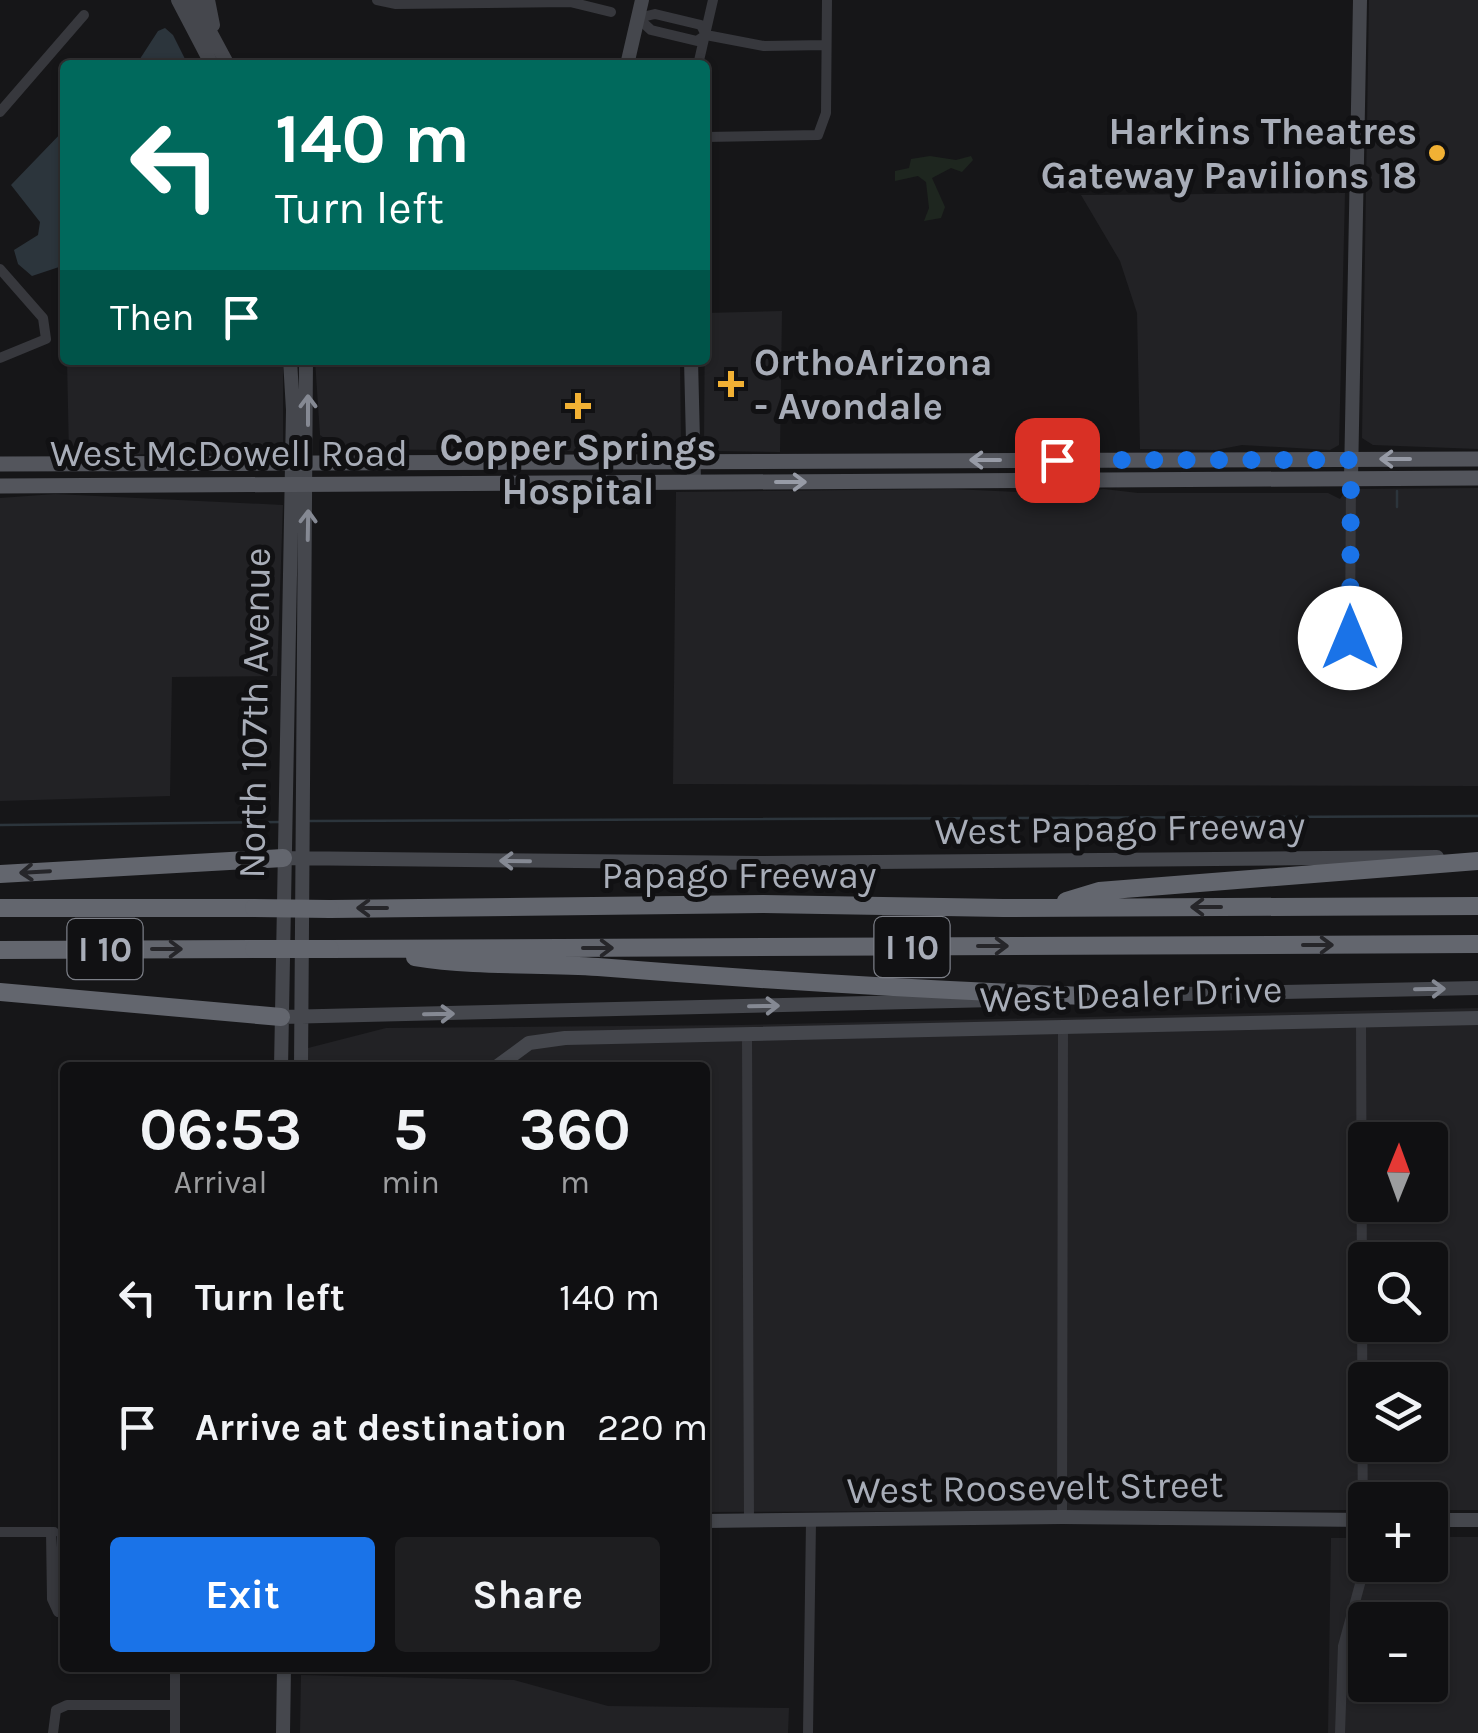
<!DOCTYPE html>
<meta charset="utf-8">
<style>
:root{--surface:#101012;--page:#1e1e20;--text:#f1f3f6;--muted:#9c9d9f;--line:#303032;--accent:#1a73e8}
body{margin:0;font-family:Karla,sans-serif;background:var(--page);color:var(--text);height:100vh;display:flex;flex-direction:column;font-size:38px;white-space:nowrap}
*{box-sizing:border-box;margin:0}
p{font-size:32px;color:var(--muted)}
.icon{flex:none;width:55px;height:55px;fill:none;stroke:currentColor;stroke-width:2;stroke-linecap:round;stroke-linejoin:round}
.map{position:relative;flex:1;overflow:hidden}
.side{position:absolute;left:60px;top:1062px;width:650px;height:610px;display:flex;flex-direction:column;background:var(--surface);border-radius:10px;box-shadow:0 2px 8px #0004,0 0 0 2px var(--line)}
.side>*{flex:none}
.guide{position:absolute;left:60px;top:60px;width:650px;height:305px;border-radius:10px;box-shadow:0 2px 8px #0004,0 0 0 2px var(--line);background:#00695c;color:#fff;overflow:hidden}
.needle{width:65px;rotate:1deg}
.buttons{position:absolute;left:1348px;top:1122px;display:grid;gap:20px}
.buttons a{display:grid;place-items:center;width:100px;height:100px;border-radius:10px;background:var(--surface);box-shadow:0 2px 8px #0004,0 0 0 2px var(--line);font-size:50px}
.pin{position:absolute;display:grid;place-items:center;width:85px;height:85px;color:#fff;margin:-42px;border-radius:20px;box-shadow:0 5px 15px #0006}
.me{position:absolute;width:110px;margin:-55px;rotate:0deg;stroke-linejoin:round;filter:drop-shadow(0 0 8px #0008)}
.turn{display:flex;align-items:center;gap:35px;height:210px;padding:0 50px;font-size:45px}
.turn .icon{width:130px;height:130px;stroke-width:2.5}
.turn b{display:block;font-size:70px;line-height:85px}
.then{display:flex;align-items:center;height:95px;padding:0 50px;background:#0003;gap:20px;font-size:38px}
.eta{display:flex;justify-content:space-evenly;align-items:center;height:170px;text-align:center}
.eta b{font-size:60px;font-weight:700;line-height:70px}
.primary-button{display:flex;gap:20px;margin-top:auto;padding:20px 50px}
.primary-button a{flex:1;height:115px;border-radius:10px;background:var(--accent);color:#fff;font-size:40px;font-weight:700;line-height:115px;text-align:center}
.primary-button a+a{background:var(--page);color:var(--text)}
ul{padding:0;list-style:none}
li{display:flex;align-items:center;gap:30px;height:130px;padding:0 50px}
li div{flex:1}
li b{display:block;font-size:38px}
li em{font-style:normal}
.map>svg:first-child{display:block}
.built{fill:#222225;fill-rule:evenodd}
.green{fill:#1e261f}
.water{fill:#2c353c}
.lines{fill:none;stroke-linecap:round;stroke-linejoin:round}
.stream{stroke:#2c353c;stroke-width:2.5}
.street{stroke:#37383d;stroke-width:10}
.secondary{stroke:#45474d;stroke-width:14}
.primary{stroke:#53555c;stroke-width:15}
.highway{stroke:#63666e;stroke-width:18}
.highway-bridge{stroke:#63666e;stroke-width:18}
.oneway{stroke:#858993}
.oneway2{stroke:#979ba6}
.oneway3{stroke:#26262a}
.route{stroke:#1a73e8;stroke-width:18;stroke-dasharray:0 32.4}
.poi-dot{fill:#f2b134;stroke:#111113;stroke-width:4}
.labels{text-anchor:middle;stroke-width:10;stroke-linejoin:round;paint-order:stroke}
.shield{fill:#111113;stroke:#7b7e86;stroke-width:2.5}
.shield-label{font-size:35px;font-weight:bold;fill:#a8adb8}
.poi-label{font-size:38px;font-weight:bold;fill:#a8adb8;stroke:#111113;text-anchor:end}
.street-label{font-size:38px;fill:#a8adb8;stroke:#111113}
</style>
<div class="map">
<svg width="1478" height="1733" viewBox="0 0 1478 1733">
<rect width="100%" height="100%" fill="#161618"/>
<path class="built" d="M1369,0H1478V449L1373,445L1362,438Z
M1345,193L1339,445L1330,450L1242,445L1216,450L1140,449L1137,313L1120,261L1081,195Z
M782,311L780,452L713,451L704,441L705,313Z
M67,360H283V446L274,453L69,455Z
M315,360H680L681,440L672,452L339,449L320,435Z
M1478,488V786L673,784L676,492L952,489L1061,494L1104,489L1138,493H1328L1340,499L1347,489Z
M55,494L283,505L277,676L172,677L170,796L0,801V498Z
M1478,1008V1510H1430V1500H1365V1510L705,1512V1068H307L308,1048L386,1028L739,1025ZM1365,1140H1430V1205H1365ZM1365,1260H1430V1325H1365ZM1365,1380H1430V1445H1365Z
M1430,1537H1478V1733H1328L1331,1538H1365V1565H1430ZM1365,1620H1430V1685H1365Z
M301,1675L514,1680L608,1706L789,1708L788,1733H300Z"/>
<path class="green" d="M930,156L956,160L971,156L973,160L962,172L951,168L932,178L945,207L941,218L924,221L929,208L926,182L918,176L895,181V171L909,168L911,159Z"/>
<path class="water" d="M165,28L173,35L188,65H136L158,31Z
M65,129V259L59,267L32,276L18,264L14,250L38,235L40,222L11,185Z"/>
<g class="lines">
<path class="stream" d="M1397,491V507
M310,821L1478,816
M0,825L282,822"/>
<path class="street" d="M377,0L396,4L570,2L611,12
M638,18L651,30L697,41L706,35L764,46L826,45
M638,18L655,14L701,25L706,35
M698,65L713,0
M0,112L84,15
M705,137L818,135L826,113L827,0
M0,269L43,318L46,339L0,358
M1350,638L1351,479
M747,1036L749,1521
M1062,1517L1063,1028
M0,1532H54
M51,1532L52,1599L58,1612L62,1532
M175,1668V1733
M53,1733L56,1710L67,1705H175
M808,1733L811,1521
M1340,1733L1343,1646L1363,1573L1361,1020"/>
<path class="secondary" d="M178,0L212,65
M193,0L228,65
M208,0L213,25
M627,65L642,0
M691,360L694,482
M1351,479L1360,0
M283,858L759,863L1437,857
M1081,996L1478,988
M281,1017L995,1000
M281,1068L293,410L290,360
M301,1068L306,360
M495,1068L529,1043L565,1038L1478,1018
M1430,1520H1478
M705,1521L1062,1517L1365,1520
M283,1733L284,1668"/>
<path class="primary" d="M0,464L1478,459
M0,486L1478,478"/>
<path class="highway" d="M0,874L283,858
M1066,901L1099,891L1478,861
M0,908H254
M330,909L763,904L1003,908L1478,906
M330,949L1478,944
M0,950L254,949
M415,957C476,967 537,963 598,967C761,980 924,990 1087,996
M0,992L281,1017"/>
<path class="highway-bridge" d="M254,908L330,909
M254,949H330"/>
</g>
<defs><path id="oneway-shaft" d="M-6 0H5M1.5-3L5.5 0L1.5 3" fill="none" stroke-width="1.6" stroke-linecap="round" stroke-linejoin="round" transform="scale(2.5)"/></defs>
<g class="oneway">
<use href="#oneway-shaft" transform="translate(308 410) rotate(-90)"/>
<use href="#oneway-shaft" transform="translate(308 525) rotate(-89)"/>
<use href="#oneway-shaft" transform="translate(515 861) rotate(-179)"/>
<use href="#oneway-shaft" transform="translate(1430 989) rotate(-1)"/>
<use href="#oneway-shaft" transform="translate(764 1006) rotate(-1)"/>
<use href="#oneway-shaft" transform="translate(439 1014) rotate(-1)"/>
</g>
<g class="oneway2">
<use href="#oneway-shaft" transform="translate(1395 459) rotate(180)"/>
<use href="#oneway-shaft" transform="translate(985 460) rotate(180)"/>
<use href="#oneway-shaft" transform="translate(791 482)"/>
</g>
<g class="oneway3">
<use href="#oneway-shaft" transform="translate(35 872) rotate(177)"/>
<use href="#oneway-shaft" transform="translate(1206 907) rotate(180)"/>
<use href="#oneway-shaft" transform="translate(372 908) rotate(180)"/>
<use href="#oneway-shaft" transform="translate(1318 945)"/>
<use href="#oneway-shaft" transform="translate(993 946)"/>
<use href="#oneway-shaft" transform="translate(598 948)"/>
<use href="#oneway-shaft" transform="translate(167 949)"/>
</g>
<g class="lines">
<path class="route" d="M1057,460H1351L1350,638"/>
</g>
<g class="poi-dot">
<circle cx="1437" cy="153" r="10"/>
<path d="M726 369h10v10h10v10h-10v10h-10v-10h-10v-10h10z"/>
<path d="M573 391h10v10h10v10h-10v10h-10v-10h-10v-10h10z"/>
</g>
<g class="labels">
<g class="shield">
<rect x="874.5" y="917" width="75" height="60" rx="8"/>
<rect x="67.5" y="919" width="75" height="60" rx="8"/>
</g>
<g class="shield-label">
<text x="912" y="959">I 10</text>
<text x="105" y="961">I 10</text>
</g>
<g class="poi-label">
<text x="1417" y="144">Harkins Theatres<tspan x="1417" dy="44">Gateway Pavilions 18</tspan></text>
<text x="754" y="375" text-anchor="start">OrthoArizona<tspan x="754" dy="44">- Avondale</tspan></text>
<text x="578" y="460" text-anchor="middle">Copper Springs<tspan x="578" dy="44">Hospital</tspan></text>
</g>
<g class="street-label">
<text x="229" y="466">West McDowell Road</text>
<text transform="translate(254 713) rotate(-89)" y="13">North 107th Avenue</text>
<text transform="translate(1120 828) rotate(-1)" y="13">West Papago Freeway</text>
<text x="739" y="888">Papago Freeway</text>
<text transform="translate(1131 994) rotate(-2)" y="13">West Dealer Drive</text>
<text transform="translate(1035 1487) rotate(-1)" y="13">West Roosevelt Street</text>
</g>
</g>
</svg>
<div class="buttons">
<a><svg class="needle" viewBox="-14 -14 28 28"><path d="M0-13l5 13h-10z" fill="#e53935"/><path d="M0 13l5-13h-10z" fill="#9c9d9f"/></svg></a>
<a><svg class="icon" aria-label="search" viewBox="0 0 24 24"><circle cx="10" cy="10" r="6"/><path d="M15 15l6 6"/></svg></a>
<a><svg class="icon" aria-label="layers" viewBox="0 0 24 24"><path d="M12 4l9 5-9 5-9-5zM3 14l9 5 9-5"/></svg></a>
<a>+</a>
<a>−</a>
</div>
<div class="pin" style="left:1057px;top:460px;background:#d93025"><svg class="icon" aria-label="arrive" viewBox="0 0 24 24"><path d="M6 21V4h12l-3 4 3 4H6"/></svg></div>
<svg class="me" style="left:1350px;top:638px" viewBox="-20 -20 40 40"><circle r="19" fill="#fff"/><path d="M0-13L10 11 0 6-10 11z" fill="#1a73e8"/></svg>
<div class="guide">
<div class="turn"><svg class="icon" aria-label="left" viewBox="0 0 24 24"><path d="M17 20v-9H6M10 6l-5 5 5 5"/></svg><div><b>140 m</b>Turn left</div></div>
<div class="then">Then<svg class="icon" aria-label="arrive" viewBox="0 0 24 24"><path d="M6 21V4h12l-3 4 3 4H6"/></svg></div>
</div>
<section class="side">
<div class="eta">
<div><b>06:53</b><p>Arrival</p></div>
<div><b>5</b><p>min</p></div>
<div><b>360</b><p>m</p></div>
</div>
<ul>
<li><svg class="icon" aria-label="left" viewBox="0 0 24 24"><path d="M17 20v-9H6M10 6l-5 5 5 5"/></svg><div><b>Turn left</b></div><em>140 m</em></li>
<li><svg class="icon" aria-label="arrive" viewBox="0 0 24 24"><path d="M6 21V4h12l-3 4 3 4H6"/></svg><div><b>Arrive at destination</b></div><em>220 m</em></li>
</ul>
<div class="primary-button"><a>Exit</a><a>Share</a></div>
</section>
</div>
